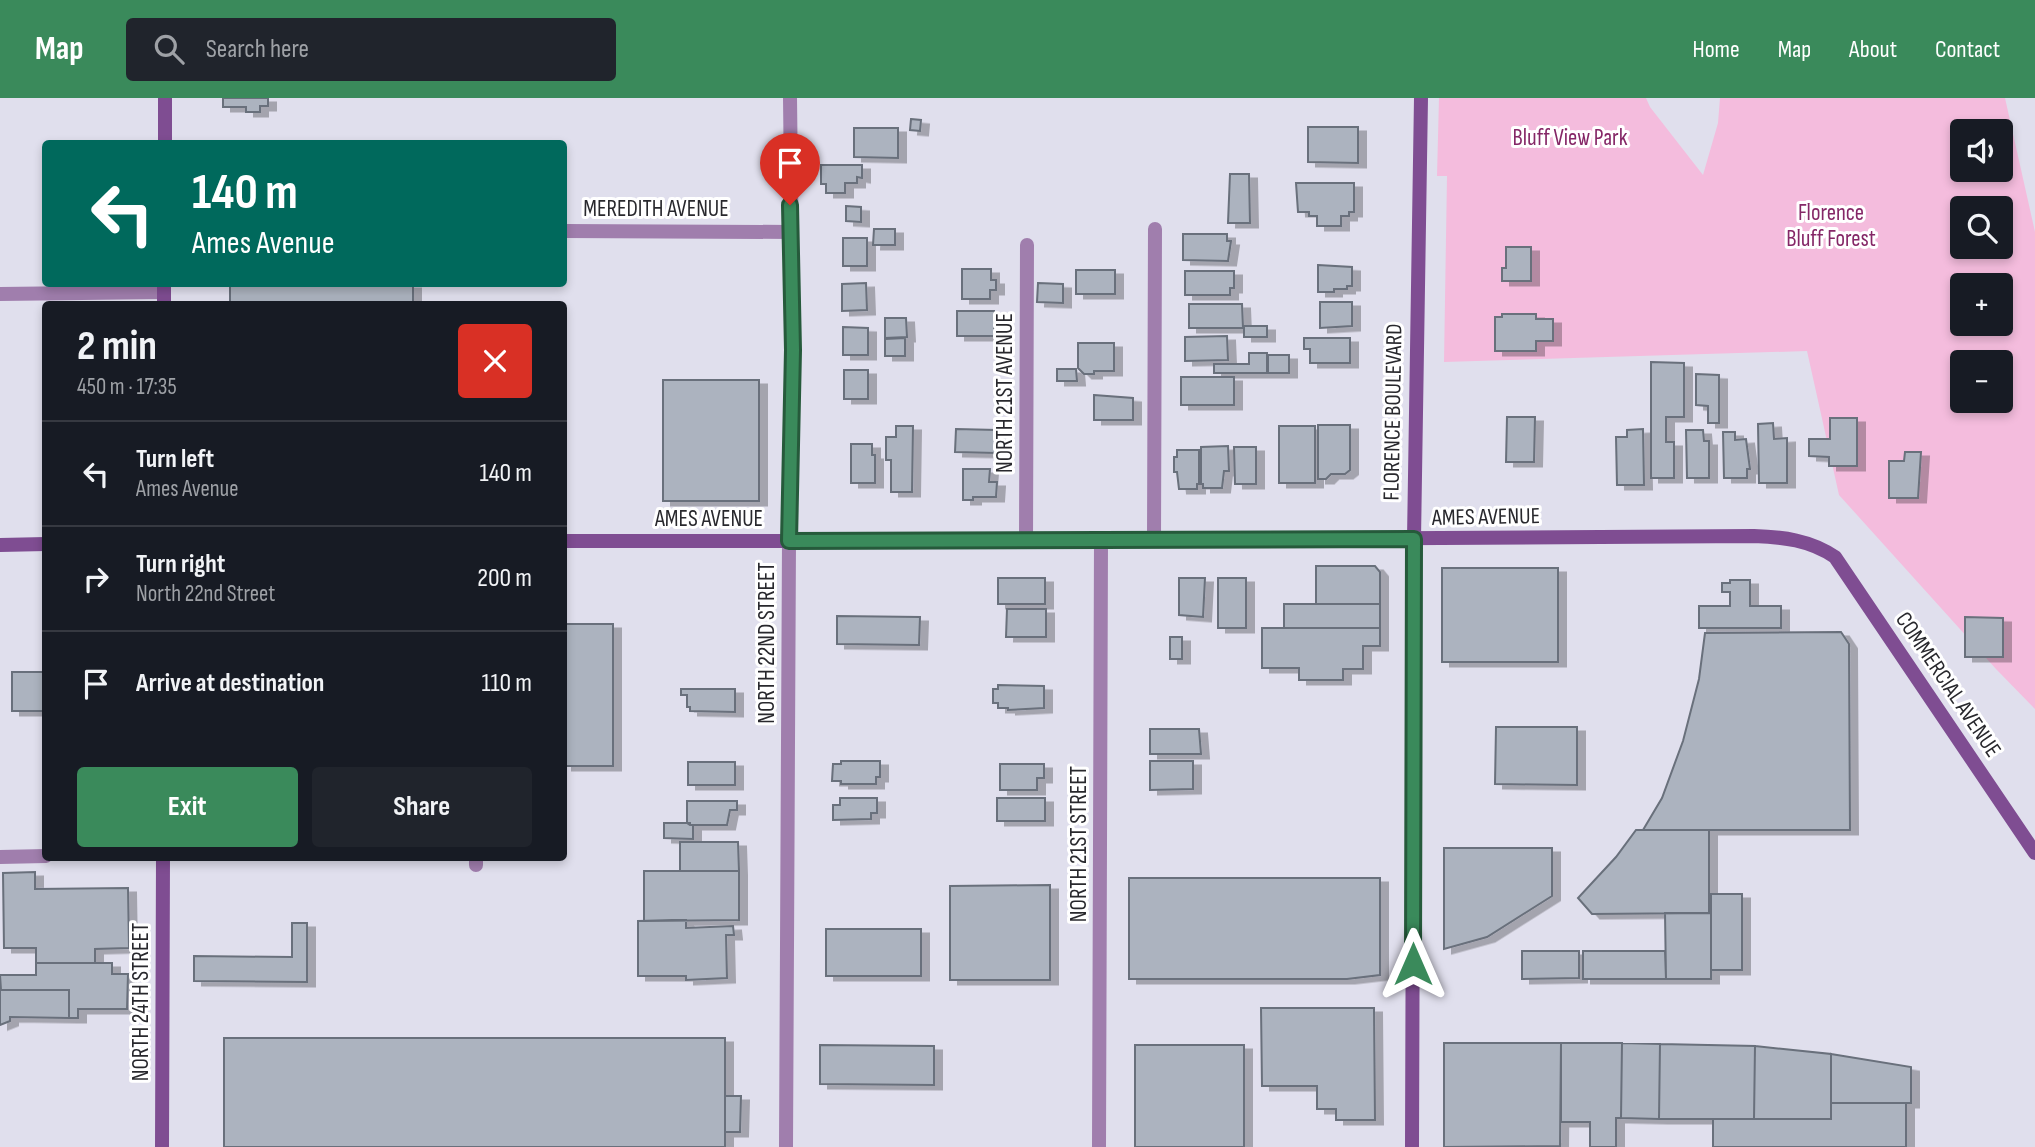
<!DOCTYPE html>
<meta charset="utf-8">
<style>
:root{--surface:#171b24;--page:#20242c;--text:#f1f3f6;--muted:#9ea1a6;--line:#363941;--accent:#3a8a5b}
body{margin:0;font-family:"Sofia Sans Condensed",sans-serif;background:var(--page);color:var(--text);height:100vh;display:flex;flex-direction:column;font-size:26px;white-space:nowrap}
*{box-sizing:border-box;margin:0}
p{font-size:23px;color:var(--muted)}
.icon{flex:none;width:38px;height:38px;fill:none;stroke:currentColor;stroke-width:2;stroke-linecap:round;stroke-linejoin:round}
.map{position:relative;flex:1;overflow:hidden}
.side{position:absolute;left:42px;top:203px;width:525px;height:560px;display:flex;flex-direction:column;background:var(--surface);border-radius:7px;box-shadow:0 4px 10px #0003}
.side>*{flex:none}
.guide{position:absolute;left:42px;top:42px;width:525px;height:147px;border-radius:7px;box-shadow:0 4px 10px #0003;background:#00695c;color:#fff;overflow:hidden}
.buttons{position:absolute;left:1950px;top:21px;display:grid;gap:14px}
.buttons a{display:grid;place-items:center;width:63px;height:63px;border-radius:7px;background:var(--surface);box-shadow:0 4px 10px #0003;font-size:35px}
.pin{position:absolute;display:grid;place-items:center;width:60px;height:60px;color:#fff;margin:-72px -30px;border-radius:50% 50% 50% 0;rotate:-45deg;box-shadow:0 0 7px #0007}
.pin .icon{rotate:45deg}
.me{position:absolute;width:77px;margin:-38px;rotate:0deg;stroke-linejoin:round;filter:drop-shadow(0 0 5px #0008)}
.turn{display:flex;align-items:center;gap:24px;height:147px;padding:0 35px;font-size:32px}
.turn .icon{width:91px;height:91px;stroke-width:2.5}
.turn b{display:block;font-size:49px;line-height:60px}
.round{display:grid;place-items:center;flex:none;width:74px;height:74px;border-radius:7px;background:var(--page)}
.overview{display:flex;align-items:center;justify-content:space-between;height:119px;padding:0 35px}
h1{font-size:42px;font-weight:700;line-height:52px}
.action{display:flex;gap:14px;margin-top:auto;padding:14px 35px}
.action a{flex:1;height:80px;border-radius:7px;background:var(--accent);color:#fff;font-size:28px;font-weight:700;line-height:80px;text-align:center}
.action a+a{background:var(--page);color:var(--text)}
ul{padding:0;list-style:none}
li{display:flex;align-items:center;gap:21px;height:105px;padding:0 35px;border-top:2px solid var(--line)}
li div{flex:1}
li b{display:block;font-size:26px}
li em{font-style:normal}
header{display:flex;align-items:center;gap:42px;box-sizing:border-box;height:98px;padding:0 35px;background:var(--accent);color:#fff}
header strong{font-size:33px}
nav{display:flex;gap:38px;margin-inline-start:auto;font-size:24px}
.search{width:490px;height:63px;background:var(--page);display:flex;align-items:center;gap:18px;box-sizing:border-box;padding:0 24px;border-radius:7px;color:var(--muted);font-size:26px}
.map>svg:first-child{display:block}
.green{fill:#f4bcdd;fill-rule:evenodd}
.building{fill:#acb3bf;stroke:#69707b;stroke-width:2;filter:url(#shadow)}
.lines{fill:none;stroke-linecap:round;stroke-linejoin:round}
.street{stroke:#a07ead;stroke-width:14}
.secondary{stroke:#7f4d92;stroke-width:14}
.route-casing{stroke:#265a3b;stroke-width:18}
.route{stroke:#3a8a5b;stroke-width:12}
.labels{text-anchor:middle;stroke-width:6;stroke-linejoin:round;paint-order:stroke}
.park-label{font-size:23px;fill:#852767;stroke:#fff}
.street-label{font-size:23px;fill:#28282d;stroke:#fff}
</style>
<header>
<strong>Map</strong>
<div class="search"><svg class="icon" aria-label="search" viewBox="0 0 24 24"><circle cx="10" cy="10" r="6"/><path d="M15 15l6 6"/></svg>Search here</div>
<nav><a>Home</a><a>Map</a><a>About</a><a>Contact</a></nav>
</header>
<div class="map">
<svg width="2035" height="1049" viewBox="0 0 2035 1049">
<defs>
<filter id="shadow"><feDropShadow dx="8" dy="4.5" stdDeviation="0" flood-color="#0004"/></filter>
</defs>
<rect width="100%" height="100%" fill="#e0dfed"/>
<path class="green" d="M1439,0H1646L1650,9L1703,77L1718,25L1720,0H2005L2035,134V611L1996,571L1839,397L1807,253L1444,264L1447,78H1437ZM1962,33H2000V72H1962ZM1962,110H2000V149H1962ZM1962,187H2000V226H1962ZM1962,264H2000V303H1962Z"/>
<path class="building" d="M223,0H268V8H260V14H246V9H223Z
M911,21L921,22L920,33L910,32Z
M1308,29H1358V65L1308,64Z
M854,30H898V60L854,59Z
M821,67H862V80L857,79V85H845V95H826V86H821Z
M1230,76H1249L1250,125H1228Z
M1296,85H1354V114H1349V118H1341V128H1317V118H1309V114H1298Z
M846,108L861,109V124L846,123Z
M874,131H895V147H873Z
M1183,136H1227V143H1231L1228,163L1183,162Z
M843,140H867V168H843Z
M1506,149H1531V183H1502V170H1506Z
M1318,167L1352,169V188H1347V191H1334V194H1318Z
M962,171H991V182H996V192H990V201H962Z
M1076,172H1115V196H1076Z
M1185,173H1234V190H1230V197H1185Z
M866,185L867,212L842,213V186Z
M1038,185L1063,186V205L1037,204Z
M230,186H413V206H230Z
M1320,204H1352V228L1320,230Z
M1189,206H1242L1243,230H1189Z
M957,213H994V238H957Z
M1502,216H1536V221H1553V243H1536V253H1495V219H1502Z
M885,220H906L907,239L885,240Z
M1244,228H1267V239H1244Z
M843,229L868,230V257H843Z
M1227,238L1228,262L1185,263V239Z
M905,240V258H885V241Z
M1304,240H1350V265H1310V251H1304Z
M1078,245H1114V273H1094V276H1084L1078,270Z
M1249,255H1267V275H1214V266H1249Z
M1268,257H1289V275H1268Z
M1651,264L1684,265V319H1666V344H1674V380H1651Z
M1057,271H1076L1077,283H1057Z
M844,272H868V301H844Z
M1696,276L1719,277V325H1708V308L1696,307Z
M1181,279H1234V307H1181Z
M663,282H759V403H663Z
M1094,297L1133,300V322H1094Z
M1507,319H1535L1534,364H1506Z
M1830,320H1857V368H1829V359L1809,358V341H1830Z
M1773,325L1774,341L1787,340V385H1759L1758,326Z
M1318,327H1350V372L1345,376H1331L1326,381H1318Z
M896,328H913L912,394H891V362H886V339H896Z
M1279,328H1315V385H1279Z
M956,331L997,332L996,355L955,354Z
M1643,331L1644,387H1617L1616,339H1627V332Z
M1686,332H1703L1704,343H1709V380H1687Z
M1723,334H1735V342L1746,341L1750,371H1747V380H1724Z
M851,346H872V357H875V385H851Z
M1228,348L1229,373H1224L1222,390H1203V386H1201V349Z
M1234,349H1256V386H1235Z
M1177,352H1199V386H1197V391H1179L1177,374H1174V359H1177Z
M1905,354H1921L1918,400H1889V363H1904Z
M963,371H990L989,384H997L996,399H973V402H963Z
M1316,468H1375L1380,474V506H1316Z
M1442,470H1558V564H1442Z
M998,480H1045V506H998Z
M1179,480H1205L1203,519L1179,517Z
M1218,480H1246V530H1218Z
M1730,482H1750V508H1781V530H1699V508H1730V494H1722V485H1730Z
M1284,506H1380V530H1284Z
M1007,511H1046V539H1006Z
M837,518L920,519L919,547L837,546Z
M1965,519L2003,520V559H1965Z
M564,526H613V668H564Z
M1262,530H1380V548H1363V571H1343V582H1299V570H1262Z
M1841,534L1849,546L1850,732H1643L1662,700L1683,643L1699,581L1705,535Z
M1170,539H1182V561H1170Z
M12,574H46V613H12Z
M998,587L1044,588V610L1008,612V610H998V605H993V591H998Z
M681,591H735V614L690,613V609H687V597H681Z
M1496,629H1577V687L1495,686Z
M1150,631H1199L1201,656H1150Z
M841,663H880V679H876V686H841V683H832L833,666H841Z
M1150,663H1193V691L1150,692Z
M688,664H735V687H688Z
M1000,666H1044V680H1037V692H1000Z
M840,700H877V715H871V721L833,722V707H840Z
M997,700H1045V723H997Z
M687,703H737V712H730L727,727H690L687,725Z
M664,725H690V727H693V741L664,740Z
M1636,732H1709V815L1592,816L1578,800L1616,759Z
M680,744H738L739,773H680Z
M1444,750H1552V798L1487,839L1444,851Z
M644,773H739V822L644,823Z
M35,774V791L128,790L129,850L95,851V865H36V850H4L3,775Z
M1129,780H1380V877L1347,881H1129Z
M1050,787V882H950V788Z
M1711,796H1742V872H1711Z
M1665,815H1711V881H1666Z
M686,822V830L733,828L734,837H726L727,880L686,882V878H638V823Z
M292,825H307V884L194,883V858L292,859Z
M826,831H921V878H826Z
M1522,853H1579V880L1522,881Z
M1583,853H1665L1666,881H1583Z
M36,865H112V876H128L127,911H78V920H69V892H1L0,877H36Z
M0,890L1,892H69V920L10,919V923L0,927Z
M1261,910H1374L1375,1022H1336V1011H1317V988H1262Z
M224,940H725V1049H224Z
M1444,945H1561L1560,1048L1444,1049Z
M1561,945H1622L1621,1020H1616V1049H1590V1024H1561Z
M1622,945L1660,946L1659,1021L1621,1020Z
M1660,946L1755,948L1754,1021H1659Z
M820,947L934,948V987L820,986Z
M1135,947H1244V1049H1135Z
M1755,948L1831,956V1021H1754Z
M1831,956L1911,969V1005H1831Z
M725,998H741L740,1034H725Z
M1831,1005H1906V1049H1713V1021H1831Z"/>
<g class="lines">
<path class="street" d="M564,133L791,134
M0,196L164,194
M1154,442L1155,131
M1026,443L1027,147
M0,759L46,758
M476,767V760
M786,1049L789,443L793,252L790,0
M1099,1049L1101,442"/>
<path class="secondary" d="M165,46V0
M164,206V186
M564,443H942L1754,438C1783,439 1810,442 1835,459L2035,755
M0,447L46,446
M162,1049L163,760
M1412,1049L1414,441L1421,0"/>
</g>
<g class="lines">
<defs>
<path id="route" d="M790,107L793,252L789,443L1414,441L1413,866"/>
</defs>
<use href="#route" class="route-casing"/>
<use href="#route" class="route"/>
</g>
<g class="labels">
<g class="park-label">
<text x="1570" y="47">Bluff View Park</text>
<text x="1831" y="122">Florence<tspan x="1831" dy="26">Bluff Forest</tspan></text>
</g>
<g class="street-label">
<text x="656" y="118">MEREDITH AVENUE</text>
<text transform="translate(1004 295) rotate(-90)" y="8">NORTH 21ST AVENUE</text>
<text transform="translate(1392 314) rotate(-89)" y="8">FLORENCE BOULEVARD</text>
<text transform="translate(1486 418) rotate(-1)" y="8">AMES AVENUE</text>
<text x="709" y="428">AMES AVENUE</text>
<text transform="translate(766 545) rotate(-90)" y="8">NORTH 22ND STREET</text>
<text transform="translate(1949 586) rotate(56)" y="8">COMMERCIAL AVENUE</text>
<text transform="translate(1078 746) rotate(-90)" y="8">NORTH 21ST STREET</text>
<text transform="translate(140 904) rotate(-90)" y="8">NORTH 24TH STREET</text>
</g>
</g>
</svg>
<div class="buttons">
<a><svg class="icon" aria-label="sound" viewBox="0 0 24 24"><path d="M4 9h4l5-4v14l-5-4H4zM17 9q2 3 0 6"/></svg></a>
<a><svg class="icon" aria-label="search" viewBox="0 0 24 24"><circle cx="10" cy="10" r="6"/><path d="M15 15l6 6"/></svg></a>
<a>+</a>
<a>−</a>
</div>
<div class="pin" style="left:790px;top:107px;background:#d93025"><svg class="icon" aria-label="arrive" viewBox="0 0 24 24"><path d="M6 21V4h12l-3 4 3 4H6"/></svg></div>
<svg class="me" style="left:1413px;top:866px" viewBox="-20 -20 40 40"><path d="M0-17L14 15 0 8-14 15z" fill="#3a8a5b" stroke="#fff" stroke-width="4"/></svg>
<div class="guide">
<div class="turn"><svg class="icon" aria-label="left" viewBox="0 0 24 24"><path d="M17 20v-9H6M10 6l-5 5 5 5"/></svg><div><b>140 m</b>Ames Avenue</div></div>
</div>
<section class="side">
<div class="overview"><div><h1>2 min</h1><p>450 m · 17:35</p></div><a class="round" style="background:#d93025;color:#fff"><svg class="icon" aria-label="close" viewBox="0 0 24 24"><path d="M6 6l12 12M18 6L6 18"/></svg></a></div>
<ul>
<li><svg class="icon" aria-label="left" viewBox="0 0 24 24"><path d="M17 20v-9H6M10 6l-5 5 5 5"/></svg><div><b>Turn left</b><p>Ames Avenue</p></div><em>140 m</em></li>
<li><svg class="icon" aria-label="right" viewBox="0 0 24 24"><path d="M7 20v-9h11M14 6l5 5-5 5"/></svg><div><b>Turn right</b><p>North 22nd Street</p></div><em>200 m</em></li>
<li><svg class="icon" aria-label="arrive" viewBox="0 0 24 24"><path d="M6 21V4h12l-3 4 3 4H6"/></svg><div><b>Arrive at destination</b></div><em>110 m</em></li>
</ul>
<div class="action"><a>Exit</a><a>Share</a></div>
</section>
</div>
